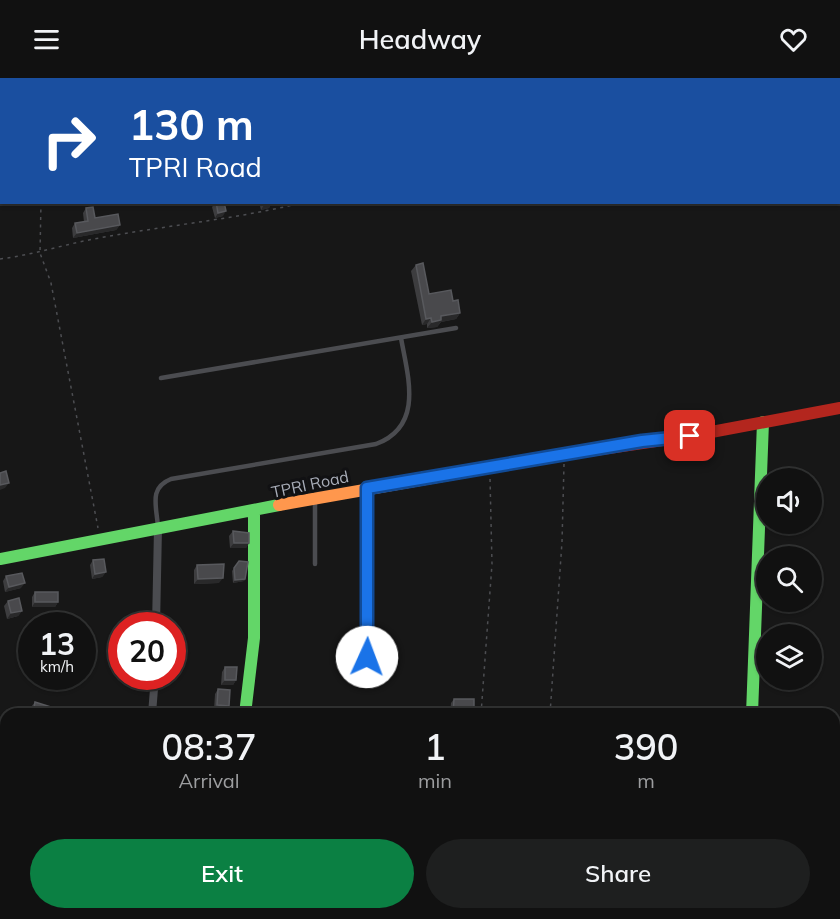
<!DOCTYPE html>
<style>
:root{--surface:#111;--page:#1e1f1f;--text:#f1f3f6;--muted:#9c9d9f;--line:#303131;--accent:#0b8043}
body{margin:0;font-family:Mulish,sans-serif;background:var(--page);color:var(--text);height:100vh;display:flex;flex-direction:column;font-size:22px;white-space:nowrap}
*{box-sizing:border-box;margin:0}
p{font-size:20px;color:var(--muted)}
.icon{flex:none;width:33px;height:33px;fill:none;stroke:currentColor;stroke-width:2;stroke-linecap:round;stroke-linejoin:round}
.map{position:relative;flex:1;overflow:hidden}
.details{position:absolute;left:0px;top:630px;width:840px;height:212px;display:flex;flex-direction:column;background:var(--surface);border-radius:18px 18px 0 0;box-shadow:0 2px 4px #0004,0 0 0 2px var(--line)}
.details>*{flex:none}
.hud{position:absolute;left:0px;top:0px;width:840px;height:126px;box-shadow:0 2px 4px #0004,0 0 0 2px var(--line);background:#1a4fa0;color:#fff;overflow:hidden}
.controls{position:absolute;left:756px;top:390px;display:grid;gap:12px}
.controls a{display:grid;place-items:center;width:66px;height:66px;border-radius:50%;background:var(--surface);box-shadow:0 2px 4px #0004,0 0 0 2px var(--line);font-size:30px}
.speed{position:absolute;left:18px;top:534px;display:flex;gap:12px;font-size:30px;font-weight:700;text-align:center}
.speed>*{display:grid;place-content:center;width:78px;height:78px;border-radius:50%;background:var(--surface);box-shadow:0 2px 4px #0004,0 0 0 2px var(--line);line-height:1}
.speed small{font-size:15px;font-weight:400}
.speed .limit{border:9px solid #d22;background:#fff;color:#111}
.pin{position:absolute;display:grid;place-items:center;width:51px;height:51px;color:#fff;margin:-26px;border-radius:12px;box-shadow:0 3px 9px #0006}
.me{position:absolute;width:66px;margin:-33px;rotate:2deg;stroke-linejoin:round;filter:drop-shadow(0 0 4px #0008)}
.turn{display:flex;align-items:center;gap:21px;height:126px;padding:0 30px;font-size:27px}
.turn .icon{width:78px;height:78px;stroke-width:2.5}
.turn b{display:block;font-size:42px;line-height:51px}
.eta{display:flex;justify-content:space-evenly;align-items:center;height:102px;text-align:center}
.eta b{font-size:36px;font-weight:600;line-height:42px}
.action{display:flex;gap:12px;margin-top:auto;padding:12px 30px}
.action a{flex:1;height:69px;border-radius:36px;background:var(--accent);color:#fff;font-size:24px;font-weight:600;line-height:69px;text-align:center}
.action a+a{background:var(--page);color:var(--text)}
header{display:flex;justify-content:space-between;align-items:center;height:78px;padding:0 30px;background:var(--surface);font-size:27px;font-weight:600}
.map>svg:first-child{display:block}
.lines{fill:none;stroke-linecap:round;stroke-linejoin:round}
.stream{stroke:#2a3239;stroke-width:2}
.path{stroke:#4d4e52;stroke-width:1.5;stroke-dasharray:3 4.5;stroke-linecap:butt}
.lane{stroke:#4b4c50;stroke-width:4.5}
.street{stroke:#4b4c50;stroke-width:8}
.fast{stroke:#63d668;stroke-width:12}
.slow{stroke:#ff974d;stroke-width:12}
.jam{stroke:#b3261e;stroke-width:12}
.wall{fill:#3d3d3f}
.shaded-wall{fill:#29292a}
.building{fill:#49494c;stroke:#58595d;stroke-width:1.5}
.route-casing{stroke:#114b97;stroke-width:15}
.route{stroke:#1a73e8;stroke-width:10}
.labels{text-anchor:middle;stroke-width:6;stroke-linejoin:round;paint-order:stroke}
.street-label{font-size:16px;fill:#a8adb8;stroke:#111113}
</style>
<header><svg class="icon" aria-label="menu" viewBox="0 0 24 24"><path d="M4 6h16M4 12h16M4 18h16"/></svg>Headway<svg class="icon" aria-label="heart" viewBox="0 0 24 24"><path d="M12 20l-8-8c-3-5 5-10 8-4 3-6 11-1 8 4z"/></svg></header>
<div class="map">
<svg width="840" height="841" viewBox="0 0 840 841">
<rect width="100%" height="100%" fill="#171717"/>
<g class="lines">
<path class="stream" d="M77,2L78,0
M0,110H2"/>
<path class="path" d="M94,2L95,0
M838,30H840
M0,124H2
M41,124L40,175L51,205L98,450
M0,181C32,177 62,167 94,161C161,148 230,142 297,126
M481,636L492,486L490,400
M550,636L562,464L564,386"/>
<path class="lane" d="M232,0L233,2
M302,124L303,125
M161,300L456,250
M315,421V486
M158,450C157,429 148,410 171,401L376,366C424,348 408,299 401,260
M366,595L367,410"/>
<path class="street" d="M156,548L158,450
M152,636L155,598
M834,769L840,767
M143,841V836
M232,841V836
M519,841L538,836"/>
<path class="fast" d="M0,481L279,427
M245,636L254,560V434
M752,636L763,344"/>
<path class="slow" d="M279,427L568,376"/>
<path class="jam" d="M568,376L690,358L840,330"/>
</g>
<path class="wall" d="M0,0H17L18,2H2V8L0,6Z
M216,124L223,138L215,140L212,129Z
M259,124H272L269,130L261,132Z
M86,130L95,140L120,147L116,152L73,160L72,150L75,145L84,144L83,135Z
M416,187L429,216L453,223L460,235L456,241L441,244L437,249L427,250V246L422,247L411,193Z
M233,453L249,465L246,470H230L229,458Z
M93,482L106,494L102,499L92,501L90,487Z
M239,483L245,501L244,503L233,505L232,493Z
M197,487L219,505L194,506V492Z
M6,498L21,510L5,514L3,503Z
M35,514L58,524L55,529H32V519Z
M8,523L22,533L18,538L7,541L4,528Z
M120,565H122V578H119L118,568Z
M225,589L236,602L233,607H221L222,594Z
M218,611L225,633L214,632L215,616Z
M454,621L474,630L471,634H464V636H450L451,625Z
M35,624L50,636H30L31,629Z
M212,836H223V841H212Z"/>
<path class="shaded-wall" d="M272,125L269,130L261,132L264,127Z
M226,133L223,138L215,140L218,135Z
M120,147L116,152L73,160L77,155Z
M460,235L456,241L441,244L437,249L427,250L432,244L441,238Z
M431,240L427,246L422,247L426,241Z
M9,405L5,410L0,412V407Z
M234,465H249L246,470H230Z
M106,494L102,499L92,501L95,496Z
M223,500L219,505L194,506L198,501Z
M245,501L244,503L233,505L235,502Z
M25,505L21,510L5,514L9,509Z
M35,524H58L55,529H32Z
M22,533L18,538L7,541L11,535Z
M225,602H236L233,607H221Z
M217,627L229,628L225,633L214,632Z
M464,630H474L471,634H461Z
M834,721H840V725H834Z"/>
<path class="building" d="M3,0H17L18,2H4Z
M216,124H224L226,133L218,135Z
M264,124H272V125L264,127Z
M93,129L95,140L118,136L120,147L77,155L75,145L88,143L86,130Z
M423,185L429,216L451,212L453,223L458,222L460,235L441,238V242L432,244L431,240L426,241L416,187Z
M6,393L9,405L0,407V395Z
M233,453L249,455V465H234Z
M104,481L106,494L95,496L93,482Z
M239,483L248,484L245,501L235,502L234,490Z
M224,486L223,500L198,501L197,487Z
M22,495L25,505L9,509L6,498Z
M35,514H58V524H35Z
M19,520L22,533L11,535L8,523Z
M120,565H122V576H121Z
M225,589H237L236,602H225Z
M218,611L230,612L229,628L217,627Z
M454,621H474V630H464V636H453Z
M35,624L51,629L50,636H33Z
M834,672H837V681H834Z
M834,712H840V721H834Z
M216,836H223V841H216Z
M707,836H715L716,839L707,840Z"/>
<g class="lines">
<defs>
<path id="route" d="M367,579V410L642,363L690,358"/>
</defs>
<use href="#route" class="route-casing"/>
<use href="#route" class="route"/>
</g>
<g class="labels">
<g class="street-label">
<text transform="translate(310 406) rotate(-12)" y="6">TPRI Road</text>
</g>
</g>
</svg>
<div class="controls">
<a><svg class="icon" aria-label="sound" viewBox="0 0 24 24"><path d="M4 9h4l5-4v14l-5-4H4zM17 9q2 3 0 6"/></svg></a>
<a><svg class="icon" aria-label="search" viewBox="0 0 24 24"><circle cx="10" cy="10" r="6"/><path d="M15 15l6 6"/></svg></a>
<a><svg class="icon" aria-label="layers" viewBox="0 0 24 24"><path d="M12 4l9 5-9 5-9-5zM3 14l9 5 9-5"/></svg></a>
</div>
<div class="speed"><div>13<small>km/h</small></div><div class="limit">20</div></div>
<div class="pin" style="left:690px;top:358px;background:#d93025"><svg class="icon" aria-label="arrive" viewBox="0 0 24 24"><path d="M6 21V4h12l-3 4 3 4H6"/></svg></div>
<svg class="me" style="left:367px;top:579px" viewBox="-20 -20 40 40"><circle r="19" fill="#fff"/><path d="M0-13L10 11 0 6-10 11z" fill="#1a73e8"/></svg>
<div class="hud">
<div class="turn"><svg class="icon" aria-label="right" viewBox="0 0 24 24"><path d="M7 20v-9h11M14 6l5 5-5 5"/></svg><div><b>130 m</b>TPRI Road</div></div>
</div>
<section class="details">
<div class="eta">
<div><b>08:37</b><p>Arrival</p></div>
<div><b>1</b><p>min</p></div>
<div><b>390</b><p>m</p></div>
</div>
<div class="action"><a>Exit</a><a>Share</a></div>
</section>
</div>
